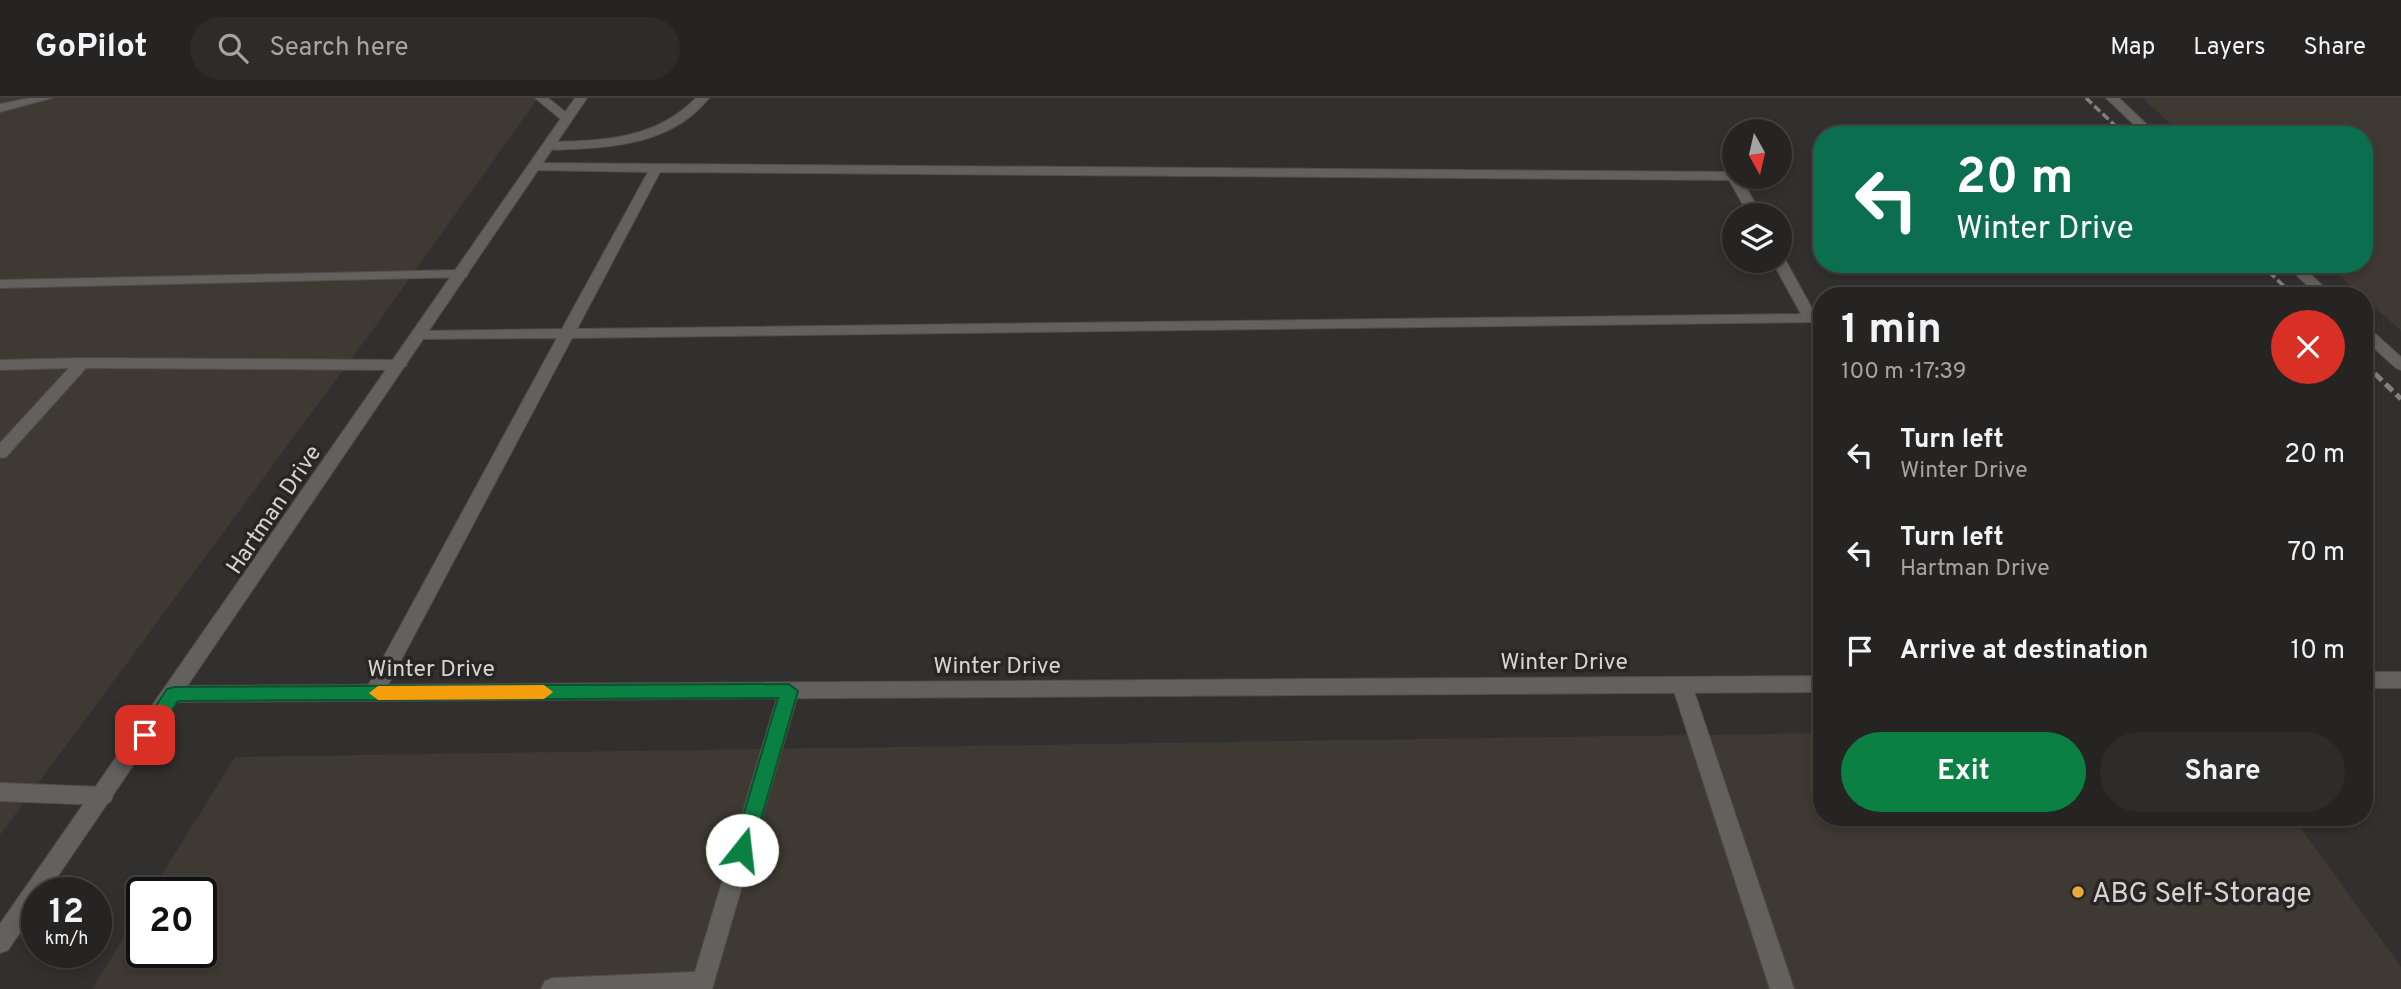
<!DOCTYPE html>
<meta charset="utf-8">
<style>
:root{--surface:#262422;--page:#2e2c2a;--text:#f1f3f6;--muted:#a4a4a5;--line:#424140;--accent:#0b8043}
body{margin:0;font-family:Overpass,sans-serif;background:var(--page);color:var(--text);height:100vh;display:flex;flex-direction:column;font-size:26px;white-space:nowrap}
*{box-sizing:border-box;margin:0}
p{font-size:23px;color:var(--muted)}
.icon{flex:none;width:38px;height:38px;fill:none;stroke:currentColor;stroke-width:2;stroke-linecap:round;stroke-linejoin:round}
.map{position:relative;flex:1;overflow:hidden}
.drawer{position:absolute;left:1813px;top:189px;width:560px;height:539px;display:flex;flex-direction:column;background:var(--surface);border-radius:28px;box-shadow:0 4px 10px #0003,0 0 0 2px var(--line)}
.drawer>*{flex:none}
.top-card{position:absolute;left:1813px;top:28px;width:560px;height:147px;border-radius:28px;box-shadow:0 4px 10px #0003,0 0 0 2px var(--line);background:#0b6e4f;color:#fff;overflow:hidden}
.needle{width:46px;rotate:172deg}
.buttons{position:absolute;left:1722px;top:21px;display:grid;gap:14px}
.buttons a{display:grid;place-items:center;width:70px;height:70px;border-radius:50%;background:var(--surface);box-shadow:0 4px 10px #0003,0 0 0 2px var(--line);font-size:35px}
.speed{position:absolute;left:21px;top:779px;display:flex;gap:14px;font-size:35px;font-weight:700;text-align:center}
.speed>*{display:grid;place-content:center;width:91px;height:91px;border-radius:50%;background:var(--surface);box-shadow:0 4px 10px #0003,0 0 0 2px var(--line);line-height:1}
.speed small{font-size:18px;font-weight:400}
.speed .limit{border:4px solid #111;border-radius:10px;background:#fff;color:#111}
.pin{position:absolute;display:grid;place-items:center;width:60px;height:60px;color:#fff;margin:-30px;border-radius:14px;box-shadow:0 4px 10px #0006}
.me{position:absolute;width:77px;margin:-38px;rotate:16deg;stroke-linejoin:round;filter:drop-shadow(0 0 5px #0008)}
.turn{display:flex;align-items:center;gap:24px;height:147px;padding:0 28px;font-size:32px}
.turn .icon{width:91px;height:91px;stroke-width:2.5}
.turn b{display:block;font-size:49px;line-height:60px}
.round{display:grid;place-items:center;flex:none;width:74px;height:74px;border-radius:37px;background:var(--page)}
.head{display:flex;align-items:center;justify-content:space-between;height:119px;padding:0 28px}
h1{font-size:42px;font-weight:700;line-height:52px}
.cta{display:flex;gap:14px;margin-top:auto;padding:14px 28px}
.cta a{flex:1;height:80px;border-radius:42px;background:var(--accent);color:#fff;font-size:28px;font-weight:700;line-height:80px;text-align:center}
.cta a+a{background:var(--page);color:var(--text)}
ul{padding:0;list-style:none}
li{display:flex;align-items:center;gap:21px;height:98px;padding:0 28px}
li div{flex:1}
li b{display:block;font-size:26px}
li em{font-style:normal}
header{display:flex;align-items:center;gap:42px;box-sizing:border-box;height:98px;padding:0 35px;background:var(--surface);border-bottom:2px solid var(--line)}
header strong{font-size:33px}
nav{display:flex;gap:38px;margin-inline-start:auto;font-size:24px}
.search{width:490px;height:63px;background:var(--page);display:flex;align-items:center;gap:18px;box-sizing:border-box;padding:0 24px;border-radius:38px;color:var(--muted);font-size:26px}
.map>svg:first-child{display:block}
.built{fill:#3e3932}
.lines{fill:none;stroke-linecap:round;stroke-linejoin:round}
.service-casing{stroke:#4f4d4b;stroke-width:2}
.minor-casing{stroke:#4f4d4b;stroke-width:2}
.secondary-casing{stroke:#4f4d4b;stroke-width:2}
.service{fill:#62615e;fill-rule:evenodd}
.minor{fill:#62615e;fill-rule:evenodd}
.secondary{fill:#62615e;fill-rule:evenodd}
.rail-far1{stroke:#81807e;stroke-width:3.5;stroke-dasharray:8 3.5;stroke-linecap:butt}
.rail{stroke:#81807e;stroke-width:5;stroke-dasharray:10 5;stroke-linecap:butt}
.route{fill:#0b8043;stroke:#07532c;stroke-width:2}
.slow{fill:#f59e0b}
.poi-dot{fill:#eba93a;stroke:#282624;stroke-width:2.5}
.labels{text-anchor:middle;stroke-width:7;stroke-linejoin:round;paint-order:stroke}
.street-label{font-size:23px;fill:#d6d5d3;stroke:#282624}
.near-poi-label{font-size:28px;fill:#d6d5d3;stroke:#282624;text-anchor:start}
</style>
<header>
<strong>GoPilot</strong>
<div class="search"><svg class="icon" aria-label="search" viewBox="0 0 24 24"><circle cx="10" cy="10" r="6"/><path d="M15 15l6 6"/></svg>Search here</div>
<nav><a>Map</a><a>Layers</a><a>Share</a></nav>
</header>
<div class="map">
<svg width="2401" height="891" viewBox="0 0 2401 891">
<rect width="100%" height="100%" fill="#32302e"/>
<path class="built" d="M0,0H538L377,226L0,737Z
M2142,0H2401V233L2327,166H2364V37H2183Z
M1822,635V719H2293L2401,869V891H92L142,810V854H201V794H151L235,659Z"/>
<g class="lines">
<defs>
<path id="service" d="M30,0H52L0,14V6Z
M535,0H548L573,20L563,23Z
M696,0H709C676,41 625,49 574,51C564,51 551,54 543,48L549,44C604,43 656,41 696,0Z
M534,65L1733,74L1734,79H1740L1762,117H1749L1729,82L660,74L577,231L1801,216L1772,163H1780V159L1786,163L1815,216H1822V224L572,240L381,600L374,603L367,600L364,595L557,240L420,241L413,237L420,233L562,231L648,74L530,72L528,69Z
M461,172L468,176L466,179L0,190V182Z
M82,260L399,262L407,267L399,272L86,270L6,359L0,360V345L69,270L0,272V262Z
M1682,579L1689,582L1692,587L1794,891H1770L1672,587L1675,582Z
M789,585L796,588L799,593L712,891H541L545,883L553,880L695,874L779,593L782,588Z
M0,685L103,689L110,692L113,698L110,704L103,707L0,703Z"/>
<path id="minor" d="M2106,0H2119L2158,37H2145Z
M2285,166H2300L2333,198H2318Z
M2364,229L2369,230L2401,259V272L2396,270L2364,241Z
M2364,574H2401V590H2364Z
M1822,578V594L174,604L167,601L164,596L167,591L174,588Z"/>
<path id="secondary" d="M575,0H587L47,794H37V810L8,852L0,855V826Z"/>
</defs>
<use href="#service" class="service-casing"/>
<use href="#minor" class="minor-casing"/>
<use href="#secondary" class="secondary-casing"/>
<use href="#service" class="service"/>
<use href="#minor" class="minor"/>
<use href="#secondary" class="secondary"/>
<path class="rail-far1" d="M2086,0L2125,37
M2261,166L2294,198"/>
<path class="rail" d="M2364,265L2401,301"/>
</g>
<path class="route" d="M789,586L798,593L752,752L749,758L742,761L735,758L733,752L778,600L178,603L152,642H139L136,637L167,591L174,589Z"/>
<path class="slow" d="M544,587L553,594L544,601L378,602L369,595L378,588Z"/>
<circle class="poi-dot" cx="2078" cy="794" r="7"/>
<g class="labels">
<g class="street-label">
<text transform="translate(273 411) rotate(-56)" y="8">Hartman Drive</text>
<text x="1564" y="571">Winter Drive</text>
<text x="997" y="575">Winter Drive</text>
<text x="431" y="578">Winter Drive</text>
</g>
<g class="near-poi-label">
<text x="2092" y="804">ABG Self-Storage</text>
</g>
</g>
</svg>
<div class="buttons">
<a><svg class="needle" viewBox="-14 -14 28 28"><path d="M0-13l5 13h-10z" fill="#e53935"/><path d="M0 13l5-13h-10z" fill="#a4a4a5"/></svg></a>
<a><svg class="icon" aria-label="layers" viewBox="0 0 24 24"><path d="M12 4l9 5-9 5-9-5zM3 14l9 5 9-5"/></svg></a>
</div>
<div class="speed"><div>12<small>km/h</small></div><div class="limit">20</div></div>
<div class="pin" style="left:145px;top:637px;background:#d93025"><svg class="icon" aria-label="arrive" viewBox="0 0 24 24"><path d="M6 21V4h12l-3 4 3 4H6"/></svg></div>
<svg class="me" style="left:742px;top:752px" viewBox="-20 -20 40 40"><circle r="19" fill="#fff"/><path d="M0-13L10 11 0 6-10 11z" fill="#0b8043"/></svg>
<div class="top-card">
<div class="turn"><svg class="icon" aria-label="left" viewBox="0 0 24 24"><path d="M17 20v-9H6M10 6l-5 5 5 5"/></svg><div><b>20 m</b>Winter Drive</div></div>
</div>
<section class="drawer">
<div class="head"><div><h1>1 min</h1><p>100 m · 17:39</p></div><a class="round" style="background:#d93025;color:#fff"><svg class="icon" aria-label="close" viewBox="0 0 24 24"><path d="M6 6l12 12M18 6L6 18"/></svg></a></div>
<ul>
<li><svg class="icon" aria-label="left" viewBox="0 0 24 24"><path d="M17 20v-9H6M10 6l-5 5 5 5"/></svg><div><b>Turn left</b><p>Winter Drive</p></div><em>20 m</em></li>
<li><svg class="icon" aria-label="left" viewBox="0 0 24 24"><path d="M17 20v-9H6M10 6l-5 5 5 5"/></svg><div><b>Turn left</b><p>Hartman Drive</p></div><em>70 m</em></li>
<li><svg class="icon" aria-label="arrive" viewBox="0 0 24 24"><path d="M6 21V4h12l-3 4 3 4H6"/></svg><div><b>Arrive at destination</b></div><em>10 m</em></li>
</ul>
<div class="cta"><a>Exit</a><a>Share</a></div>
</section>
</div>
